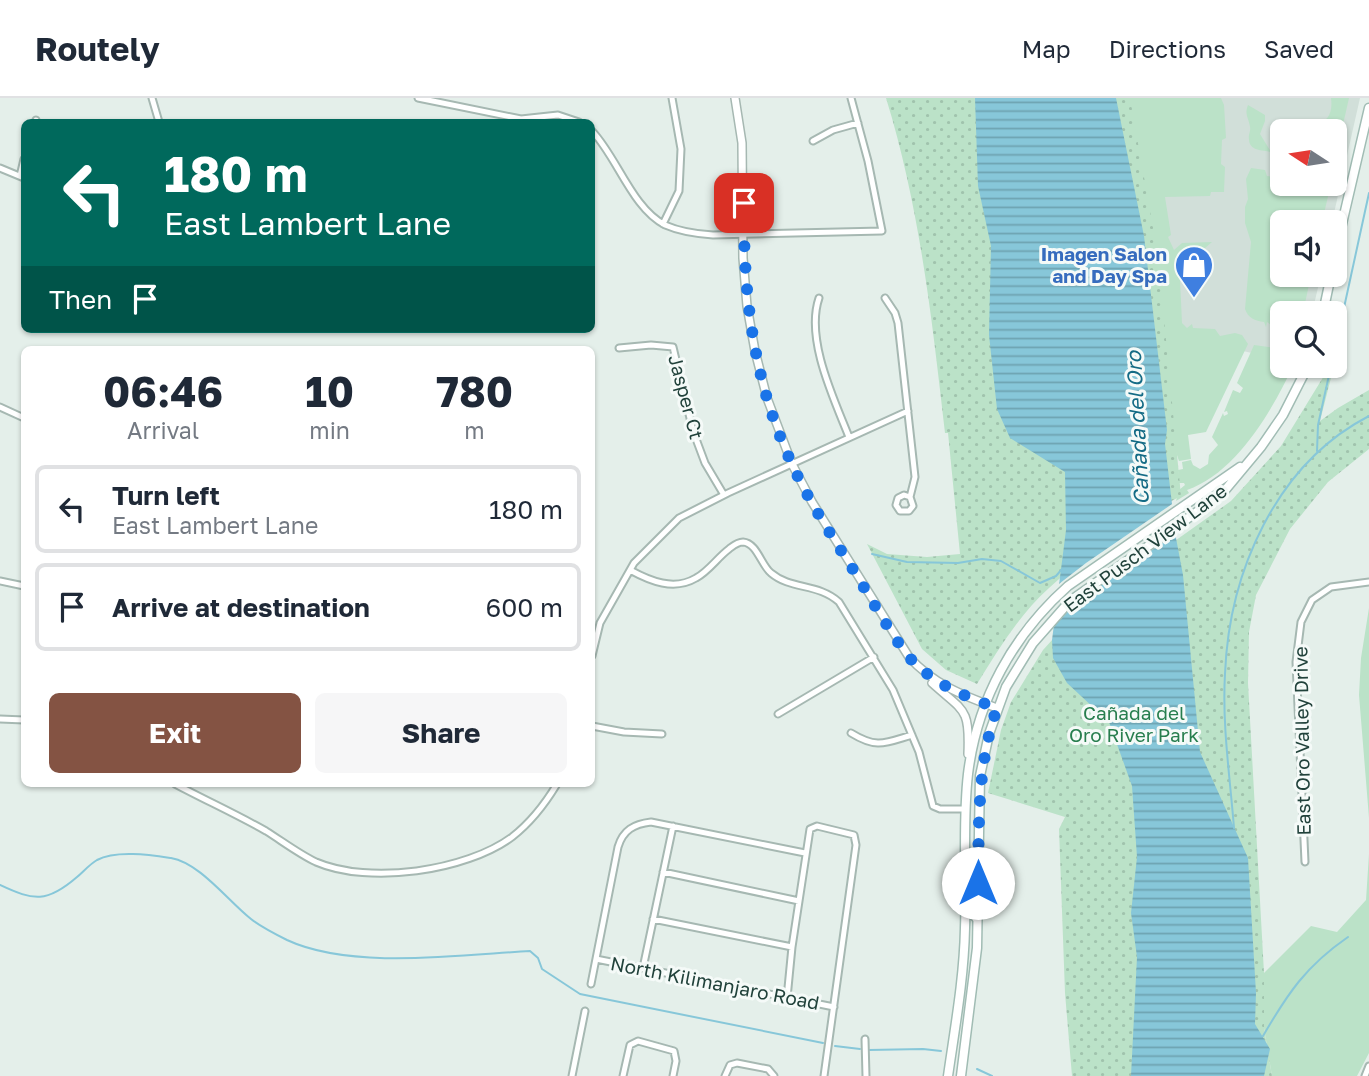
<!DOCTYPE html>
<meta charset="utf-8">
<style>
:root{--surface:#fff;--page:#f6f6f7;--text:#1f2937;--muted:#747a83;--line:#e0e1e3;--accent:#845343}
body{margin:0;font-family:"Golos Text",sans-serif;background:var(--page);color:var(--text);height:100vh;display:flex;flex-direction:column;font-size:26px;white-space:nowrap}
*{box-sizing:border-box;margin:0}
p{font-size:23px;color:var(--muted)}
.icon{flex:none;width:38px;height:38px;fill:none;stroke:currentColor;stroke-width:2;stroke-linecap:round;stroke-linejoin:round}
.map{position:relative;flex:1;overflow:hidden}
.side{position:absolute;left:21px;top:248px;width:574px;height:441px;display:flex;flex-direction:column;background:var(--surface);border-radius:10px;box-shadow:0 2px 5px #0004}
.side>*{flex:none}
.hud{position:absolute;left:21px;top:21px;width:574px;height:214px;border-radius:10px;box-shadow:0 2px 5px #0004;background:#00695c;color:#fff;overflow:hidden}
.needle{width:46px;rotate:282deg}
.fabs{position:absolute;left:1270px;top:21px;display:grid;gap:14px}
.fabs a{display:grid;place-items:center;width:77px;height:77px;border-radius:10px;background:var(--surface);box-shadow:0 2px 5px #0004;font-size:35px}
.pin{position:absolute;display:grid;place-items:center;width:60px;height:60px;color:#fff;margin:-30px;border-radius:14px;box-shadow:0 4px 10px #0006}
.me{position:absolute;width:77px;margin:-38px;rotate:0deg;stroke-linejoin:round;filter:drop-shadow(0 0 5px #0008)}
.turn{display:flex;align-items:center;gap:24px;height:147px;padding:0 28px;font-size:32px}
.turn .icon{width:91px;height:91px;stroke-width:2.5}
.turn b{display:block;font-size:49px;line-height:60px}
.then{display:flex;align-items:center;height:66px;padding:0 28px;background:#0003;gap:14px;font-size:26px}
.eta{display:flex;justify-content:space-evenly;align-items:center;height:119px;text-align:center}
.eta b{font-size:42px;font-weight:700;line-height:49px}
.action{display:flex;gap:14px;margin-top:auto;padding:14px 28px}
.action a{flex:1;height:80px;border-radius:10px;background:var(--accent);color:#fff;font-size:28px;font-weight:700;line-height:80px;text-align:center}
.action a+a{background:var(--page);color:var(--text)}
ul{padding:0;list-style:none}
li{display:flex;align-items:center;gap:21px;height:88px;margin:0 14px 10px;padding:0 14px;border:4px solid var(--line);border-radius:10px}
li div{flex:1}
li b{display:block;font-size:26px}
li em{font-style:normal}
header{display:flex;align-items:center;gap:42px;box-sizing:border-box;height:98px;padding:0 35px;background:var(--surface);border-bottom:2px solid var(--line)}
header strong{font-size:33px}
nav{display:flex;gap:38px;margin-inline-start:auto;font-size:24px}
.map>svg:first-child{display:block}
.built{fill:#d1dfd9;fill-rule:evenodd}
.grass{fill:#bbe2c8}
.park{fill:url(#park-dots)}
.water{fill:url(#water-rules)}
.pier{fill:#e4efea}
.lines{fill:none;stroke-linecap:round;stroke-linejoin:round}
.stream{stroke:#87c7d9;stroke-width:2}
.minor-casing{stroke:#a6b8b2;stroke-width:9}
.tertiary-casing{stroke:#a6b8b2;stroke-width:10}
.secondary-casing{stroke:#a1bcb4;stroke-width:11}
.minor{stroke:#fff;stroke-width:5}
.tertiary{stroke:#fff;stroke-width:7}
.secondary{stroke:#fff;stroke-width:8}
.route{stroke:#1a73e8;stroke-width:12;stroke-dasharray:0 21.6}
.labels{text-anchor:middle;stroke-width:6;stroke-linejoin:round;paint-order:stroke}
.shop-label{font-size:19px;font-weight:bold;fill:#366cbe;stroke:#f5faf8;text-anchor:end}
.street-label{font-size:19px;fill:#21423b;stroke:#f5faf8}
.park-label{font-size:19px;fill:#277e4e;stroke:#f5faf8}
.water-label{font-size:21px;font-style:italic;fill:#146b85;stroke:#f5faf8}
</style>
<header>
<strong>Routely</strong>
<nav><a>Map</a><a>Directions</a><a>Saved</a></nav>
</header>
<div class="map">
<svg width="1369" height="978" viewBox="0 0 1369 978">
<defs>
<pattern id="park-dots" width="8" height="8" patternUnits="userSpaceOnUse" patternTransform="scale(1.75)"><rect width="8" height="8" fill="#bbe2c8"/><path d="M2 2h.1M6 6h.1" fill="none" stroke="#a0c3ad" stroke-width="1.8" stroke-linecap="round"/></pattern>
<pattern id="water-rules" width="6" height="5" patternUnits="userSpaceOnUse" patternTransform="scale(1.75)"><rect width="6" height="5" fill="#87c7d9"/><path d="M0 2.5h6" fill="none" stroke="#6ea3b1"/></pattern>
</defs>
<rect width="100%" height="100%" fill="#e4efea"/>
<path class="built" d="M1130,0H1360L1332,124H1283V177H1321L1312,215H1283V262L1176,238ZM1283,33H1335V86H1283Z"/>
<path class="grass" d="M1123,0H1221L1224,7L1226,40L1222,42L1221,66L1225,69L1224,94H1211L1210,98L1165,99L1171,137L1168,139L1174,152L1182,145L1212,144L1204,151H1189L1179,160L1182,225L1187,230L1192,226L1193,230L1215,231L1220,238L1235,235L1242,237L1248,246L1206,334L1188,337L1191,361L1179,363L1176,354Z
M1331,0H1349L1335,62V33H1290C1310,28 1335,30 1331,0Z
M1248,7L1265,17V23L1260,36L1271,54C1262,52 1249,53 1249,41C1248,37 1251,33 1250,29C1249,20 1244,17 1248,7Z
M1251,70L1265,72L1267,78L1279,80L1283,78V86H1327L1330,90L1322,124H1283V177H1311L1303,215H1283V229L1271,227L1267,224L1266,229L1264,224C1255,223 1248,220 1245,211L1251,144L1245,125V109L1248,101L1246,81Z
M1254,247L1283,251V268H1293C1272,313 1236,375 1187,392L1189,395L1176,403L1179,392L1185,387L1184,385H1179L1178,372L1183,371L1182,364L1191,362L1193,367L1200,371L1208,366L1209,357L1218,347L1212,339L1223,315L1224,318L1228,316L1227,313L1224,314L1233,292L1240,295L1243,290L1237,285Z
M1369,510V720L1359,597L1361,560Z
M1369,756V955L1357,978H1272L1264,930V875L1311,828L1337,834L1366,802Z"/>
<path class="park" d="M886,0H1130L1158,158L1181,398L1164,407C1126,433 1083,458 1049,490C1019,517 998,552 977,586L946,572L922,551L867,446L887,456L927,459L960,456L948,335H945C932,222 920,110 886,0Z
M1330,268H1334L1320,323L1338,310L1369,292V351L1328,384L1290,431L1256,497L1249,534L1248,585L1264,875V930L1272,978H1072L1065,895L1059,731L1065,719L988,695L1001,632L1011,604L1043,552L1073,519L1113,487L1231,403L1281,348Z"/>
<path class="water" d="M975,0H1116L1144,138L1167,332L1165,346L1176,440L1183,477L1200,654L1248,760L1256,895L1255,926L1270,951L1264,978H1131L1137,859L1131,815L1137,759L1132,688L1109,624L1067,585L1053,560L1052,542L1066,432L1065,374L1010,340L997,311L989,237L991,148L978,88Z"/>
<path class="pier" d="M1175,404L1179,434L1097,489L1070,511L1049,534L1055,489L1086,465Z"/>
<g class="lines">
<path class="stream" d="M1335,251L1369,95
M1317,353L1318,327L1331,268
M872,456L907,464L958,465L982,461L1001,463L1040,485L1056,478L1062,471
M1234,730C1230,679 1222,627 1225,576C1229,474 1276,366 1369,318
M0,787C34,803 47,805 77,779C83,774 90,766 97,762C116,752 150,757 171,760C200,765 228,803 251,821C261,829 275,836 287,842C351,872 460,857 530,853L538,860L542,871L580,896L823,945
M1263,938C1288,895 1306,868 1348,839
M835,948L860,951
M869,952L923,951L941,953
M977,971L992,978"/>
<defs>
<path id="minor" d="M152,0L159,24
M418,0L521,21L558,17L579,24
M35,24L36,22
M592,33C617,59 632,110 665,127C681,134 697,136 713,137L882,133L868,63L851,0
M813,43L833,32L858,25
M0,70L24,80
M20,78L24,61
M663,126L679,93L681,51L672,0
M819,200C805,241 834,301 849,339
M885,200L895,215L898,225L915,379L910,399L913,408L909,413H900L896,407L898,400L904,397L910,399
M619,250L651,247L673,249L693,333L705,365L724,397
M0,309L24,320
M630,472C650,483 674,493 696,480C709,473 717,460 729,451C733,448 737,444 743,444C757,445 761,467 771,475C791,492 818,485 839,504L893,592L919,654L933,708L940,711H966
M0,483L24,488
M592,558L600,525L634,465L679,420L728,395L908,313
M778,616L874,559
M0,621L24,622
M592,628L624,634L662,636
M851,635C877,651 885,645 912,637
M175,686C205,702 236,716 266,733C282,743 299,756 316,764C369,787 466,773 512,739C530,725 545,706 557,686
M1305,764L1296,564L1301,524L1312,502L1331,489L1369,484
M663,774L799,803
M653,821L792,849
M596,861L834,909
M643,870L673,728
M591,886L618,749C623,732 634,726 651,724L805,755
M787,900L792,849L810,731L817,728L854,737L856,747L824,978
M865,941L866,978
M572,978L585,913
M623,978L630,947L638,943L674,953L676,963L673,978
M725,978L730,967L737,965L768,971L774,978
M1365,978L1369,968"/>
<path id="tertiary" d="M735,0L742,45L743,160L747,208L755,253L767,300L792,366L812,404L909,559C933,586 964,598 997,610
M932,585C964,614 970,609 968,656"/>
<path id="secondary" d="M1335,156L1369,10
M1323,215L1331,177
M967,758L971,762V769L972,811L976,820
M948,978C955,929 964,880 965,830C967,779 962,727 968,676C977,602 1013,537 1068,488L1240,369
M961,978L977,850L980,678L989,636L1006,589L1033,545L1070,503L1221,397L1261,349L1283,317L1308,268"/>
</defs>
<use href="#minor" class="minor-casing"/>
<use href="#tertiary" class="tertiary-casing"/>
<use href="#secondary" class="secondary-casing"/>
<use href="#minor" class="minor"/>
<use href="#tertiary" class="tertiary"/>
<use href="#secondary" class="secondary"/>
</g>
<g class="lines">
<path class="route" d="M744,105C743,195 753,284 792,366C809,404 832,438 854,473C872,502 888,532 909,559C933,586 964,598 997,610C977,668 979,725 978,785"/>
</g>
<defs>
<symbol id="shop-pin" viewBox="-11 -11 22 30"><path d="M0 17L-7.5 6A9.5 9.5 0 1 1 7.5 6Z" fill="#3f7fe0" stroke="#f5faf8"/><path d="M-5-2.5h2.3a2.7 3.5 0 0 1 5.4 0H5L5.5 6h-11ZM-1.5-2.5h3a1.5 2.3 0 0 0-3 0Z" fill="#fff"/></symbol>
</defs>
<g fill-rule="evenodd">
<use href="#shop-pin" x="1172" y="145" width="44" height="60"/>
</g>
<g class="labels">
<g class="shop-label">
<text x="1167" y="163">Imagen Salon<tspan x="1167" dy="22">and Day Spa</tspan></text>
</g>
<g class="street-label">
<text transform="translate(686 299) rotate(75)" y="7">Jasper Ct</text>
<text transform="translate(1145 450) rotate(-37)" y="7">East Pusch View Lane</text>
<text transform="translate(1302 643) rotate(-91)" y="7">East Oro Valley Drive</text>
<text transform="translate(715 885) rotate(11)" y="7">North Kilimanjaro Road</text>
</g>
<g class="park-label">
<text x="1134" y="622">Cañada del<tspan x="1134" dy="22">Oro River Park</tspan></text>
</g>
<g class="water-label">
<text transform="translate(1138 330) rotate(-93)" y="7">Cañada del Oro</text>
</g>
</g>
</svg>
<div class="fabs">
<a><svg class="needle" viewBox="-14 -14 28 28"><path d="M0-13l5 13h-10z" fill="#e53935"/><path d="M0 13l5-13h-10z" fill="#747a83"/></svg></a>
<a><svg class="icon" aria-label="sound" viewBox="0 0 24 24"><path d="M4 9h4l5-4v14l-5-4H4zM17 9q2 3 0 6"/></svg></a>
<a><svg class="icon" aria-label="search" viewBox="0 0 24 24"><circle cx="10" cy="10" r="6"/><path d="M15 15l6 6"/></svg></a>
</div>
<div class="pin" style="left:744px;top:105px;background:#d93025"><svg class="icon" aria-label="arrive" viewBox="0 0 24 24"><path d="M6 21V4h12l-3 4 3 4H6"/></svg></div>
<svg class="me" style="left:978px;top:785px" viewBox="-20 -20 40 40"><circle r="19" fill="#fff"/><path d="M0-13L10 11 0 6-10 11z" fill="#1a73e8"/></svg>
<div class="hud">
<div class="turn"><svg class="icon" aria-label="left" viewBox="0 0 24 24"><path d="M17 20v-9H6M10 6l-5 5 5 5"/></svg><div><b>180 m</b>East Lambert Lane</div></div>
<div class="then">Then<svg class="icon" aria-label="arrive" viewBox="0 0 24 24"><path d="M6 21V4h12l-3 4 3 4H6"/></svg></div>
</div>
<section class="side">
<div class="eta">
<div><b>06:46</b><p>Arrival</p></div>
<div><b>10</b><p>min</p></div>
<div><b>780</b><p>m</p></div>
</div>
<ul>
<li><svg class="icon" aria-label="left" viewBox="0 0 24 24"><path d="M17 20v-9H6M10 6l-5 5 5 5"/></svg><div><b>Turn left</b><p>East Lambert Lane</p></div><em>180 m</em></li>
<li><svg class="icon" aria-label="arrive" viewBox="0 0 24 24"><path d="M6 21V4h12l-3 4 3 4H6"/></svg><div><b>Arrive at destination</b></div><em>600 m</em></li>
</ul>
<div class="action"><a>Exit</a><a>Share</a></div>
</section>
</div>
